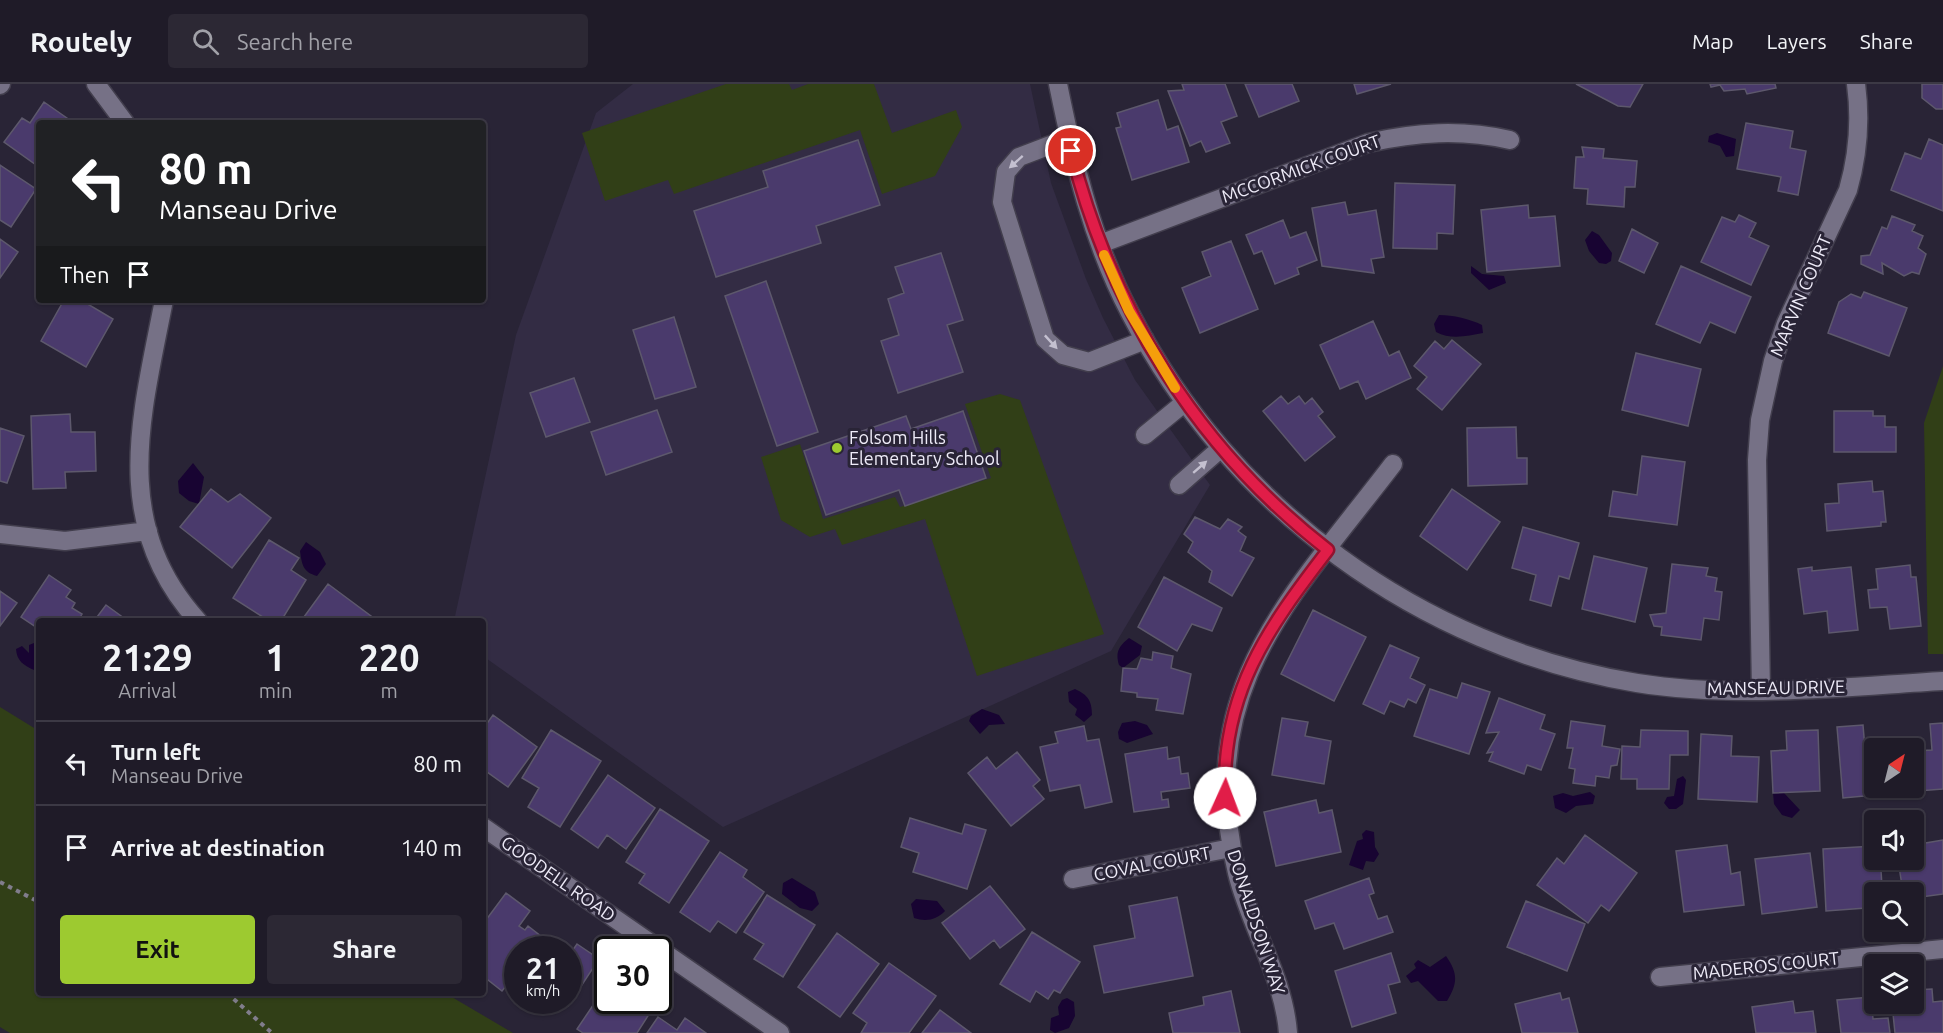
<!DOCTYPE html>
<style>
:root{--surface:#1f1b28;--page:#2c2834;--text:#f1f3f6;--muted:#a1a1a8;--line:#3c3945;--accent:#9dca30}
body{margin:0;font-family:Ubuntu,sans-serif;background:var(--page);color:var(--text);height:100vh;display:flex;flex-direction:column;font-size:22px;white-space:nowrap}
*{box-sizing:border-box;margin:0}
p{font-size:20px;color:var(--muted)}
.icon{flex:none;width:33px;height:33px;fill:none;stroke:currentColor;stroke-width:2;stroke-linecap:round;stroke-linejoin:round}
.map{position:relative;flex:1;overflow:hidden}
.sheet{position:absolute;left:36px;top:534px;width:450px;height:378px;display:flex;flex-direction:column;background:var(--surface);border-radius:6px;box-shadow:0 2px 4px #0004,0 0 0 2px var(--line)}
.sheet>*{flex:none}
.hud{position:absolute;left:36px;top:36px;width:450px;height:183px;border-radius:6px;box-shadow:0 2px 4px #0004,0 0 0 2px var(--line);background:#202124;color:#fff;overflow:hidden}
.needle{width:39px;rotate:35deg}
.controls{position:absolute;left:1864px;top:654px;display:grid;gap:12px}
.controls a{display:grid;place-items:center;width:60px;height:60px;border-radius:6px;background:var(--surface);box-shadow:0 2px 4px #0004,0 0 0 2px var(--line);font-size:30px}
.speed{position:absolute;left:504px;top:852px;display:flex;gap:12px;font-size:30px;font-weight:700;text-align:center}
.speed>*{display:grid;place-content:center;width:78px;height:78px;border-radius:50%;background:var(--surface);box-shadow:0 2px 4px #0004,0 0 0 2px var(--line);line-height:1}
.speed small{font-size:15px;font-weight:400}
.speed .limit{border:3px solid #111;border-radius:9px;background:#fff;color:#111}
.pin{position:absolute;display:grid;place-items:center;width:51px;height:51px;color:#fff;margin:-26px;border:3px solid #fff;border-radius:50%;box-shadow:0 2px 6px #0007}
.me{position:absolute;width:66px;margin:-33px;rotate:2deg;stroke-linejoin:round;filter:drop-shadow(0 0 4px #0008)}
.turn{display:flex;align-items:center;gap:21px;height:126px;padding:0 24px;font-size:27px}
.turn .icon{width:78px;height:78px;stroke-width:2.5}
.turn b{display:block;font-size:42px;line-height:51px}
.then{display:flex;align-items:center;height:57px;padding:0 24px;background:#0003;gap:12px;font-size:22px}
.eta{display:flex;justify-content:space-evenly;align-items:center;height:102px;text-align:center}
.eta b{font-size:36px;font-weight:600;line-height:42px}
.primary-button{display:flex;gap:12px;margin-top:auto;padding:12px 24px}
.primary-button a{flex:1;height:69px;border-radius:6px;background:var(--accent);color:#111;font-size:24px;font-weight:600;line-height:69px;text-align:center}
.primary-button a+a{background:var(--page);color:var(--text)}
ul{padding:0;list-style:none}
li{display:flex;align-items:center;gap:18px;height:84px;padding:0 24px;border-top:2px solid var(--line)}
li div{flex:1}
li b{display:block;font-size:22px}
li em{font-style:normal}
header{display:flex;align-items:center;gap:36px;box-sizing:border-box;height:84px;padding:0 30px;background:var(--surface);border-bottom:2px solid var(--line)}
header strong{font-size:28px}
nav{display:flex;gap:33px;margin-inline-start:auto;font-size:21px}
.search{width:420px;height:54px;background:var(--page);display:flex;align-items:center;gap:15px;box-sizing:border-box;padding:0 21px;border-radius:6px;color:var(--muted);font-size:22px}
.map>svg:first-child{display:block}
.built{fill:#332c44}
.green{fill:#313f17}
.water{fill:#180432}
.building{fill:#4a3a6c;stroke:#5d586c;stroke-width:1.5}
.lines{fill:none;stroke-linecap:round;stroke-linejoin:round}
.minor-casing{stroke:#423e4d;stroke-width:21}
.path{stroke:#817d8c;stroke-width:4;stroke-dasharray:4.5 4.5;stroke-linecap:butt}
.minor{stroke:#767186;stroke-width:18}
.oneway{fill:#c4c0d0}
.route-casing{stroke:#92132f;stroke-width:15}
.route{stroke:#e11d48;stroke-width:10}
.slow{stroke:#f59e0b;stroke-width:10}
.poi-dot{fill:#9dca30;stroke:#292436;stroke-width:2}
.labels{text-anchor:middle;stroke-width:6;stroke-linejoin:round;paint-order:stroke}
.street-label{font-size:18px;fill:#eeebf8;stroke:#292436}
.poi-label{font-size:18px;fill:#eeebf8;stroke:#292436;text-anchor:start}
</style>
<header>
<strong>Routely</strong>
<div class="search"><svg class="icon" aria-label="search" viewBox="0 0 24 24"><circle cx="10" cy="10" r="6"/><path d="M15 15l6 6"/></svg>Search here</div>
<nav><a>Map</a><a>Layers</a><a>Share</a></nav>
</header>
<div class="map">
<svg width="1943" height="949" viewBox="0 0 1943 949">
<rect width="100%" height="100%" fill="#292436"/>
<path class="built" d="M633,0H1030L1051,99L1086,195L1103,234L1135,296L1210,401L1111,567L723,743L483,572V537H454L516,251L596,29Z"/>
<path class="green" d="M726,0H789L792,6L808,0H874L892,49L956,26L962,43L935,92L882,110L860,46L674,110L668,96L605,117L582,49Z
M1943,282V570H1928L1924,339Z
M1000,310L1020,316L1104,550L977,592L925,435L842,461L835,445L810,453L781,436L761,373L800,360L823,435L895,413L900,423L991,394L965,320Z
M0,623L39,647V909H445L513,949H10L0,943Z"/>
<path class="water" d="M1717,49L1736,55L1734,72L1726,73L1720,62L1708,58L1709,52Z
M1592,147L1599,151L1612,169L1611,177L1606,180L1599,179L1589,167L1585,156Z
M1471,182L1482,190L1504,192L1506,199L1489,206L1471,189Z
M1439,231C1453,231 1470,235 1482,241L1483,249C1467,252 1451,256 1436,248L1434,240Z
M193,379L204,393L199,420L189,417L179,409L178,397Z
M306,458L320,468L326,480L317,492C303,488 302,481 300,467Z
M1129,554L1142,562L1140,571L1123,584L1119,581C1115,568 1119,562 1129,554Z
M34,559L39,564V584L34,586C23,581 17,577 16,565L22,562L29,569V561Z
M1075,605C1088,611 1092,617 1092,631L1084,638L1075,631L1077,625L1069,618L1068,608Z
M982,625L999,631L1005,640L989,641L980,650L969,637L971,632Z
M1135,637L1147,641L1153,650L1127,659L1119,655L1118,648L1122,639Z
M1683,692L1686,696L1683,720L1676,725H1669L1664,719L1667,713L1674,712L1677,695Z
M1590,708L1595,712L1593,720L1576,722L1566,729L1555,724L1553,712L1563,709L1573,712Z
M1773,709H1784L1800,726L1792,734L1782,731L1774,720Z
M1366,746L1374,748L1375,763L1379,770L1374,778L1366,777L1363,786L1349,781L1357,757L1363,755L1362,750Z
M792,794L815,808L819,820L812,827L800,824L782,810L783,799Z
M916,815L937,817L945,827C936,836 926,838 914,834L911,820Z
M1446,872C1458,889 1458,899 1447,917H1438L1418,897L1411,899L1406,892L1416,884L1414,880L1418,876L1430,883Z
M1067,914L1074,918L1075,932L1069,944L1055,949L1050,946L1051,934L1059,931L1058,923L1062,916Z"/>
<path class="building" d="M1182,0H1225L1237,32L1221,38L1230,59L1206,68L1201,57L1190,62L1168,7L1184,6Z
M1245,0H1292L1299,17L1259,33Z
M1354,0H1391L1357,10Z
M1576,0H1643L1630,23L1618,22Z
M1710,0H1775L1776,4L1747,10L1745,5L1724,7L1720,1L1711,3Z
M1922,0H1943V25H1936L1922,14Z
M1158,16L1167,46L1178,42L1189,78L1132,96L1116,44L1121,43L1117,29Z
M44,18L74,39H39V83L4,58L22,34L30,39Z
M1746,39L1793,47L1790,64L1806,67L1798,111L1778,107L1781,93L1737,85Z
M1929,55L1943,61V127L1891,106L1905,69L1921,75Z
M858,56L880,121L816,142L821,159L716,193L694,127L768,103L763,87Z
M1582,63L1604,65L1603,74L1637,77L1635,103H1625L1624,123L1587,120L1588,105L1574,104L1576,73H1584Z
M0,81L36,105L11,143L0,136Z
M1395,99L1455,101L1453,150L1437,149V165L1393,164Z
M1345,118L1348,131L1376,126L1384,173L1371,175L1374,189L1322,182L1312,124Z
M1528,121L1529,134L1555,132L1560,182L1487,188L1481,126Z
M1739,131L1756,139L1749,153L1769,162L1751,201L1701,178L1722,133L1735,138Z
M1892,132L1915,141L1912,147L1923,152L1918,164L1926,170L1919,190L1912,188L1904,192L1882,179L1883,190L1861,180V172L1870,171L1882,143L1887,145Z
M1283,136L1290,154L1306,148L1317,176L1297,184L1299,190L1275,200L1262,167L1254,170L1246,151Z
M1632,145L1658,159L1644,189L1619,177Z
M0,155L18,168L0,194Z
M1231,157L1258,225L1200,249L1182,204L1211,192L1202,168Z
M941,169L963,236L947,241L963,288L898,309L881,257L899,251L888,215L904,209L895,183Z
M1681,182L1751,213L1735,249L1710,238L1700,259L1656,240Z
M766,197L818,348L777,362L725,212Z
M1864,208L1907,224L1889,272L1828,249L1839,218L1851,210L1861,214Z
M64,216H81L113,235L86,283L41,257Z
M674,233L696,303L655,315L633,246Z
M1373,237L1389,272L1399,267L1411,294L1366,315L1358,297L1340,305L1320,261Z
M1452,256L1481,280L1442,326L1417,305L1427,293L1414,282L1435,257L1444,265Z
M1636,269L1701,285L1688,342L1622,326Z
M574,294L590,338L546,353L530,309Z
M1281,312L1288,320L1299,312L1305,320L1312,314L1323,328L1318,332L1335,353L1305,377L1263,327Z
M657,326L672,368L606,391L591,348Z
M963,327L986,394L905,422L899,406L826,431L804,367L906,332L911,345Z
M1834,327H1873V332H1885V343H1896V368H1834Z
M70,330L71,348H95L96,387L65,388L66,404L33,405L31,332Z
M1516,343L1517,374H1527V400L1468,402L1467,344Z
M0,344L24,352L7,399L0,397Z
M1642,372L1685,378L1677,441L1609,432L1613,407L1637,411Z
M1872,397L1873,408L1883,407L1886,438H1881V442L1827,447L1825,420L1839,419L1838,400Z
M211,405L228,418L240,410L271,434L232,484L180,443Z
M1452,405L1500,438L1467,486L1420,452Z
M1195,433L1220,445L1228,435L1242,443L1238,447L1246,453L1240,467L1254,474L1232,512L1209,498L1212,487L1188,468L1193,458L1184,450Z
M1523,443L1579,459L1569,495L1559,492L1551,522L1530,516L1536,491L1512,484Z
M269,456L299,474L291,486L306,496L281,537H269L233,514Z
M1594,472L1647,484L1635,538L1582,525Z
M1672,480L1708,484L1706,492L1717,494L1715,507L1722,508L1719,536L1704,534L1701,556L1661,551L1662,543L1654,542L1650,531L1666,529Z
M1910,481L1911,493H1916L1921,542L1890,545L1887,523L1870,524L1868,506L1878,505L1876,485Z
M1812,483V487L1851,483L1858,546L1829,549L1827,527L1804,530L1798,485Z
M49,491L71,506L66,513L75,519L72,524L82,530L78,537H39V545L21,533Z
M1164,493L1222,524L1212,547L1192,540L1177,567L1138,543Z
M328,500L375,535L374,537H301Z
M0,507L17,519L0,542Z
M106,521L128,537H94Z
M1313,526L1366,553L1334,617L1281,590Z
M1390,561L1419,574L1410,594L1425,601L1416,619L1408,615L1404,623L1390,617L1384,630L1363,620Z
M1153,568L1173,572L1171,584L1191,590L1183,630L1156,626L1158,615L1137,613V609L1121,607L1123,584L1137,585L1141,574L1152,576Z
M1462,599L1490,608L1469,670L1414,652L1430,605L1457,614Z
M1499,614L1545,631L1540,645L1555,650L1541,686L1527,681L1524,690L1489,677L1493,668L1487,669L1499,648L1486,649Z
M493,631L537,663L508,703L483,685V645Z
M1282,634L1308,638L1305,652L1331,657L1324,700L1272,691Z
M1571,637L1605,642L1602,662L1620,665L1617,681L1611,682L1609,694L1596,692L1595,702L1573,699L1575,685L1569,684L1573,664H1567Z
M1943,639V705L1918,707L1915,667L1932,666L1930,640Z
M1863,641L1865,665L1893,663L1875,664V704H1897V709L1843,714L1837,643Z
M1084,642L1087,657L1099,655L1112,718L1085,724L1080,701L1050,707L1040,663L1058,659L1055,648Z
M551,646L601,677L560,743L528,723L539,704L522,694Z
M1641,646L1688,647V671H1670L1669,705H1637V695H1621L1622,662L1640,663Z
M1818,646L1820,707L1773,709L1771,667L1787,666L1786,647Z
M1701,650L1732,652L1731,672L1759,673L1757,718L1698,715Z
M1167,663L1168,675L1179,673L1181,690L1188,689L1190,704L1161,708L1162,716L1168,715L1169,723L1134,728L1125,670Z
M1017,668L1040,696L1033,702L1044,715L1011,742L968,689L987,673L996,685Z
M608,691L655,724L626,765L607,751L598,764L571,745Z
M1316,716L1319,729L1332,726L1341,768L1276,782L1264,728Z
M660,725L709,757L669,819L639,799L645,790L626,778Z
M910,734L962,750L965,740L986,746L967,805L913,788L919,769L901,763Z
M1585,751L1637,789L1609,827L1601,821L1588,839L1537,801L1557,774L1564,780Z
M1943,756V810L1914,814V808H1903L1898,776H1914V761Z
M1727,761L1731,790L1740,788L1744,821L1684,828L1676,767Z
M1875,762L1877,786H1881L1882,803H1873V809L1865,811L1866,824L1826,827L1823,765Z
M720,768L747,786L743,793L764,808L736,849L718,837L710,848L680,828Z
M1810,769L1817,823L1762,830L1755,775Z
M1369,794L1374,809L1369,811L1378,835L1387,832L1393,848L1344,865L1334,839L1315,845L1305,817Z
M990,802L1025,845L1000,864L994,856L970,875L942,839Z
M506,809L530,827L519,842L525,846L528,842L542,853L533,866H518V887L502,907L483,892L486,884L483,881V840Z
M767,811L815,841L783,893L754,875L764,860L744,848Z
M1177,813L1193,892L1104,909L1094,862L1135,854L1129,822Z
M1526,817L1585,840L1567,887L1507,863Z
M1032,848L1080,878L1060,909L1054,906L1048,915L1036,907L1030,918L1000,900Z
M837,849L879,880L840,933L798,903Z
M577,860L599,875L568,922L563,918L560,922L554,918L551,922L543,916H568V873Z
M1391,869L1400,898L1388,901L1396,929L1352,943L1335,887Z
M889,879L936,912L909,949H861L867,939L853,929Z
M608,893V916H642L653,924L637,949H583L577,945L598,914L595,912Z
M1932,905L1933,918L1943,917V949H1895L1892,920H1914V906Z
M1231,907L1240,949H1173L1169,929L1204,921L1203,913Z
M1560,909L1562,916L1569,914L1578,949H1522L1515,920Z
M1871,913L1873,935L1888,934L1890,949H1841L1837,916Z
M1793,917L1795,929L1813,927L1816,949H1756L1752,923Z
M940,926L971,949H922Z
M658,933L677,946L685,934L706,949H647Z"/>
<g class="lines">
<defs>
<path id="minor" d="M96,0L125,39
M1058,0C1074,79 1092,157 1130,229C1230,423 1420,563 1637,599C1738,615 1841,603 1943,597
M0,1L1,0
M1069,54L1019,73L1006,88L1002,118L1045,255L1063,271L1089,278L1145,256
M1100,160L1368,59C1416,48 1461,45 1510,56
M164,216C142,330 109,439 198,537
M1145,351L1184,319
M1179,401L1220,365
M0,450L65,457L148,447
M1761,607L1757,376L1760,336L1773,277L1786,239L1848,106C1858,71 1861,37 1856,0
M483,743L780,949
M1073,795L1231,764
M1660,893L1943,865
M1288,949C1284,893 1250,843 1237,789C1193,604 1290,515 1393,380"/>
</defs>
<use href="#minor" class="minor-casing"/>
<path class="path" d="M0,798L39,818
M227,909L272,949"/>
<use href="#minor" class="minor"/>
</g>
<defs><path id="oneway-solid" d="M-6-.8H1V-3.2L6.5 0L1 3.2V.8H-6Z" transform="scale(1.5)"/></defs>
<g class="oneway">
<use href="#oneway-solid" transform="translate(1016 78) rotate(138)"/>
<use href="#oneway-solid" transform="translate(1051 258) rotate(47)"/>
<use href="#oneway-solid" transform="translate(1200 383) rotate(-41)"/>
</g>
<g class="lines">
<defs>
<path id="route" d="M1071,67C1112,227 1197,364 1328,466C1268,544 1221,609 1225,714"/>
</defs>
<use href="#route" class="route-casing"/>
<use href="#route" class="route"/>
<path class="slow" d="M1104,171L1129,227L1175,304"/>
</g>
<circle class="poi-dot" cx="837" cy="364" r="6"/>
<g class="labels">
<g class="street-label">
<text transform="translate(1301 85) rotate(-20)" y="6">MCCORMICK COURT</text>
<text transform="translate(1801 212) rotate(-67)" y="6">MARVIN COURT</text>
<text transform="translate(1776 604) rotate(-1)" y="6">MANSEAU DRIVE</text>
<text transform="translate(1152 780) rotate(-11)" y="6">COVAL COURT</text>
<text transform="translate(558 795) rotate(35)" y="6">GOODELL ROAD</text>
<text transform="translate(1256 838) rotate(72)" y="6">DONALDSON WAY</text>
<text transform="translate(1766 882) rotate(-6)" y="6">MADEROS COURT</text>
</g>
<g class="poi-label">
<text x="849" y="360">Folsom Hills<tspan x="849" dy="21">Elementary School</tspan></text>
</g>
</g>
</svg>
<div class="controls">
<a><svg class="needle" viewBox="-14 -14 28 28"><path d="M0-13l5 13h-10z" fill="#e53935"/><path d="M0 13l5-13h-10z" fill="#a1a1a8"/></svg></a>
<a><svg class="icon" aria-label="sound" viewBox="0 0 24 24"><path d="M4 9h4l5-4v14l-5-4H4zM17 9q2 3 0 6"/></svg></a>
<a><svg class="icon" aria-label="search" viewBox="0 0 24 24"><circle cx="10" cy="10" r="6"/><path d="M15 15l6 6"/></svg></a>
<a><svg class="icon" aria-label="layers" viewBox="0 0 24 24"><path d="M12 4l9 5-9 5-9-5zM3 14l9 5 9-5"/></svg></a>
</div>
<div class="speed"><div>21<small>km/h</small></div><div class="limit">30</div></div>
<div class="pin" style="left:1071px;top:67px;background:#d93025"><svg class="icon" aria-label="arrive" viewBox="0 0 24 24"><path d="M6 21V4h12l-3 4 3 4H6"/></svg></div>
<svg class="me" style="left:1225px;top:714px" viewBox="-20 -20 40 40"><circle r="19" fill="#fff"/><path d="M0-13L10 11 0 6-10 11z" fill="#e11d48"/></svg>
<div class="hud">
<div class="turn"><svg class="icon" aria-label="left" viewBox="0 0 24 24"><path d="M17 20v-9H6M10 6l-5 5 5 5"/></svg><div><b>80 m</b>Manseau Drive</div></div>
<div class="then">Then<svg class="icon" aria-label="arrive" viewBox="0 0 24 24"><path d="M6 21V4h12l-3 4 3 4H6"/></svg></div>
</div>
<section class="sheet">
<div class="eta">
<div><b>21:29</b><p>Arrival</p></div>
<div><b>1</b><p>min</p></div>
<div><b>220</b><p>m</p></div>
</div>
<ul>
<li><svg class="icon" aria-label="left" viewBox="0 0 24 24"><path d="M17 20v-9H6M10 6l-5 5 5 5"/></svg><div><b>Turn left</b><p>Manseau Drive</p></div><em>80 m</em></li>
<li><svg class="icon" aria-label="arrive" viewBox="0 0 24 24"><path d="M6 21V4h12l-3 4 3 4H6"/></svg><div><b>Arrive at destination</b></div><em>140 m</em></li>
</ul>
<div class="primary-button"><a>Exit</a><a>Share</a></div>
</section>
</div>
